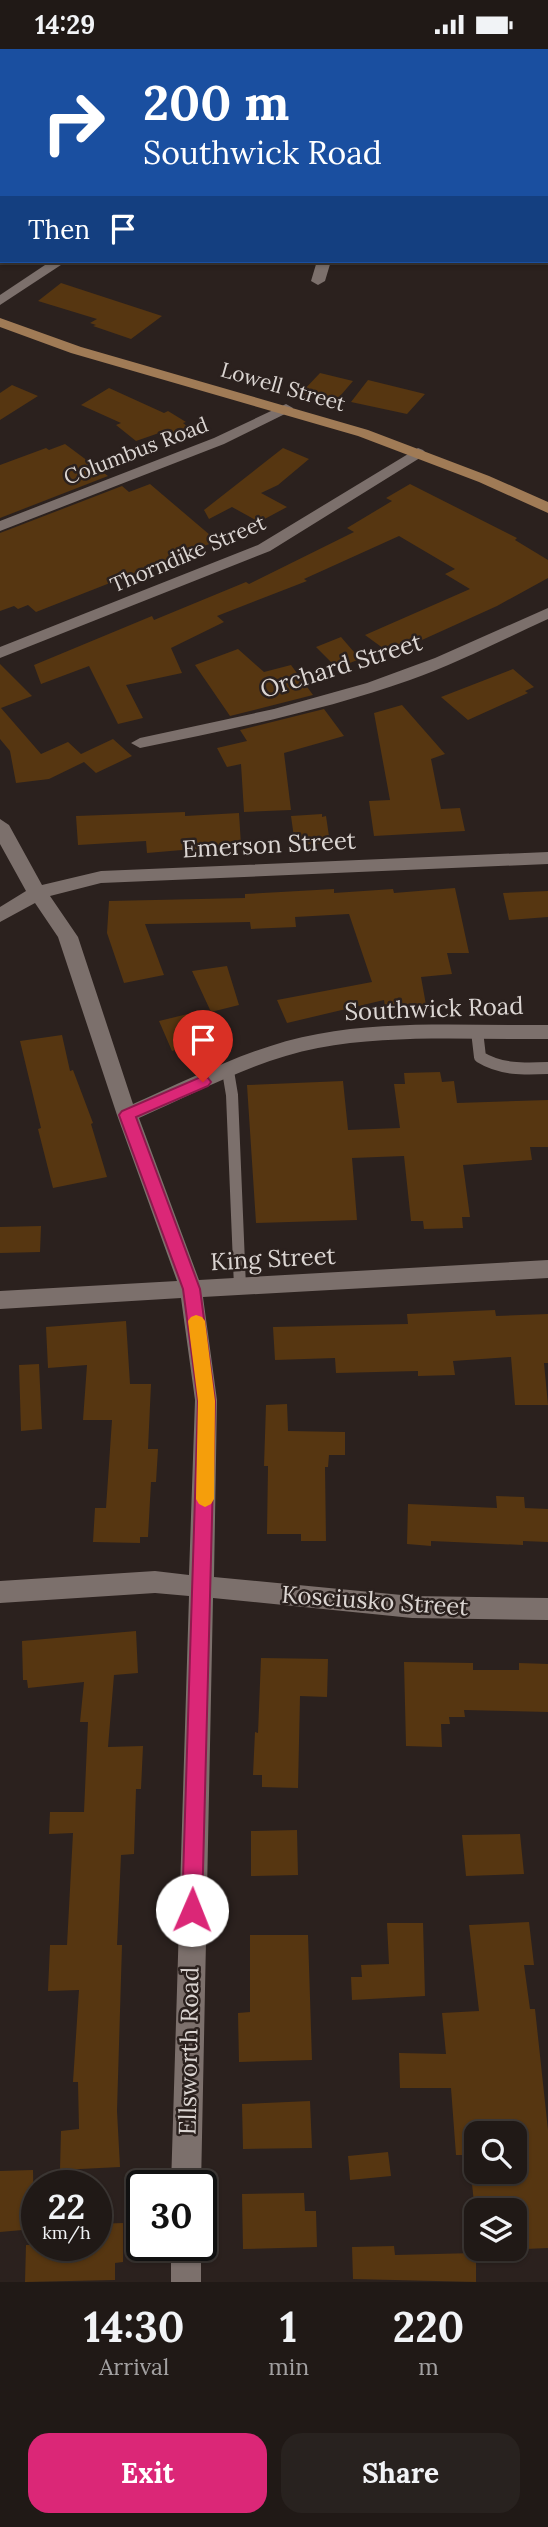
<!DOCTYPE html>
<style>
:root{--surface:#201916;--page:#28221f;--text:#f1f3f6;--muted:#a2a0a1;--line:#3d3835;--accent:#db2777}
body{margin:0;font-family:Lora,serif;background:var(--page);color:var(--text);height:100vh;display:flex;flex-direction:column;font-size:26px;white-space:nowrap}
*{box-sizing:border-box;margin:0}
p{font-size:23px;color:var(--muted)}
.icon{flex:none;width:38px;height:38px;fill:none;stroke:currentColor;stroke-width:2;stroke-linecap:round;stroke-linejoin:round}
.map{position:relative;height:2233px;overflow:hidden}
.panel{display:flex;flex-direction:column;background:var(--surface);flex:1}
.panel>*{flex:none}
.guide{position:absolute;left:0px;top:0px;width:550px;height:214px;box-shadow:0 2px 5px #0004,0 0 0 2px var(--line);background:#1a4fa0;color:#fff;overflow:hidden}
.buttons{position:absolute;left:464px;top:2072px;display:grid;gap:14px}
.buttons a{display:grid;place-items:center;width:63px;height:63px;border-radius:14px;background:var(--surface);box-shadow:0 2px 5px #0004,0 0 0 2px var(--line);font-size:35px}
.speed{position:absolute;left:21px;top:2121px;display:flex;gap:14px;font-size:35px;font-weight:700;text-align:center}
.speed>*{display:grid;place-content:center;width:91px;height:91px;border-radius:50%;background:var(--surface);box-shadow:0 2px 5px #0004,0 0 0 2px var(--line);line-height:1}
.speed small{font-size:18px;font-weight:400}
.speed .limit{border:4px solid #111;border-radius:10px;background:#fff;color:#111}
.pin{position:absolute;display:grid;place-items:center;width:60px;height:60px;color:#fff;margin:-72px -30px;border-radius:50% 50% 50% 0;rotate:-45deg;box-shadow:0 0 7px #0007}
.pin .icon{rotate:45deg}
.me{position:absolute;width:77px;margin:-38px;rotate:1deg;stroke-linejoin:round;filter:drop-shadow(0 0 5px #0008)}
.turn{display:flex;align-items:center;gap:24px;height:147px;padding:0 28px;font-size:32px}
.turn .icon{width:91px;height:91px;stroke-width:2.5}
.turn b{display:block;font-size:49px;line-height:60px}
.then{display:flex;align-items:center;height:66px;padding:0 28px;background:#0003;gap:14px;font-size:26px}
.eta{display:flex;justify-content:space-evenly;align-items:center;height:119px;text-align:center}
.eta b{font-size:42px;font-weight:700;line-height:49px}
.cta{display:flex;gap:14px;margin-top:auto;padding:14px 28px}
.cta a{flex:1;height:80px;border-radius:21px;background:var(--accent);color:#fff;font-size:28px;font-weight:700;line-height:80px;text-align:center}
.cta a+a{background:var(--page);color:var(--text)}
.status{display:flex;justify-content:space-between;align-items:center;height:49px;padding:0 35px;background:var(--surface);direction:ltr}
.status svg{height:19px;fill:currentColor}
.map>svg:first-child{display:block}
.building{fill:#563611;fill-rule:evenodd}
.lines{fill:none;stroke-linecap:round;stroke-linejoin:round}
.lane{stroke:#7c706c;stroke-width:12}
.street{fill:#7c706c;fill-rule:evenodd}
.primary{fill:#a07b56;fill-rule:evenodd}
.route{fill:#db2777;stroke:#8e194d;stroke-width:2}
.slow{fill:#f59e0b}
.labels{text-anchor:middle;stroke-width:5;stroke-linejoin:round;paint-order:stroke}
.far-street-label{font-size:21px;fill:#dbd5d2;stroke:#2b211e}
.street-label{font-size:24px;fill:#dbd5d2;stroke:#2b211e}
</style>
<div class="status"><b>14:29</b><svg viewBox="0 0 49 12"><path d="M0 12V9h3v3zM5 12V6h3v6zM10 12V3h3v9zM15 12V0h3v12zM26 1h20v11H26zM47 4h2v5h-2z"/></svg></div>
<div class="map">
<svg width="548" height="2233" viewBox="0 0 548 2233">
<rect width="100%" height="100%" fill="#2b211e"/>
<path class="building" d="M61,234L162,267L131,290L93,277L96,276L90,274L97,270L38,252Z
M320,324L353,332L335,353L301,344Z
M368,331L425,345L407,365L351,353Z
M12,336L38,347L0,371V344Z
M109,339L164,364L168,362L186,373L183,374L188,378L163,387L159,384L136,392L116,376L121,374L81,356Z
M65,395L108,427L0,469V416L46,399L49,401Z
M283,399L309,410L278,436L261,444L287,458L259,473L232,458L209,470L204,461Z
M150,435L217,492L36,563L28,556L18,560L14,557L0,562V484L122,437L129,443Z
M410,435L517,489L515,491L548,511V529L497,557L391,605L365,586L470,540L445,525L455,520L399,487L304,530L307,532L217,567L224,573L171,599L182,624L126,636L143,669L118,675L89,617L41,635L34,616L152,567L154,571L246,533L249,535L354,483L347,479L392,452L386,449Z
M341,588L360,610L337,619L316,598Z
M238,600L264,623L291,616L313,646L230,667L195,616Z
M0,615L32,647L1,659L41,705L68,693L81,705L113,690L132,707L96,724L84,713L49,730L16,734L10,702L0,690Z
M513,620L534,638L525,642L528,644L468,671L441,648Z
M402,656L445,705L431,710L441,760L460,759L465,782L374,787L369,752L390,751L374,664Z
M324,660L344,687L284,704L291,761L244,763L241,715L227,718L217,699L247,692L240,681Z
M185,763V767L239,764L241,796L147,804L146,792L78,796L76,767Z
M322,765V768L326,767L330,794L295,796L291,767Z
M455,839L469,904H447L452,925L421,928L426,956L385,958L384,951L287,974L277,951L372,933L349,865L295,868L296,878L251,880L250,873L145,875L164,926L124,934L107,884L109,852L245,849V845L334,840V844L393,840L394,844Z
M548,842V868L509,871L503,844Z
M227,917L239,956L211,963L192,922Z
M196,963L210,992L172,1002L159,972Z
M62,986L70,1022L73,1021L93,1074L91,1075L107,1128L53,1139L38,1080L41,1079L20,992Z
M440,1023L442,1033L454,1032L457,1054L548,1051V1098H530L532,1111L463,1116L470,1168H462L463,1179L424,1180L423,1172H411L404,1107L352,1109L357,1171L256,1174L247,1036L343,1032L348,1081L400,1079L394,1035H405L404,1024Z
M41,1177L40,1203L0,1204V1178Z
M495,1261L496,1267L548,1265V1314H544L548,1356H515L511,1308L453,1312L455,1326L418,1327V1322L336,1324L335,1309L275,1311L273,1278L408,1275L407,1265Z
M126,1272L130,1335H151L148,1400H158L156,1433H151L148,1488H140V1494L93,1493L95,1459H106L112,1371H83L87,1316L48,1319L46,1278Z
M39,1315L42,1380L21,1382L19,1316Z
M287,1355L288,1382L345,1383V1406H329L328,1418H325L326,1492H301V1485H267L268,1417H264L266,1356Z
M496,1447L524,1448L525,1459L548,1460V1493L523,1492V1496L431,1492V1497L407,1495L408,1455L497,1459Z
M136,1582L138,1624L114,1626L108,1698L143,1697L141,1740H136L134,1805L121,1806L117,1896H122L117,2062L120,2118L60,2121L61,2082L79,2080L78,2033H73L79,1941L48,1942L50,1896H67L73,1784L49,1785L50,1763H84L88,1673H80L84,1633L28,1639L27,1631H23L22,1592Z
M261,1609L328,1610L327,1648L300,1647L298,1739L262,1738V1726H253L255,1683L258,1684Z
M404,1613L473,1614V1621H519V1614L548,1615V1663L464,1661L465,1668H449L450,1675H441L442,1698L406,1697Z
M297,1781L298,1826L251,1827V1782Z
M520,1785L524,1825L466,1827L462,1786Z
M529,1873L534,1916H524L530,1960H535L548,2081V2199L479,2202L514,2200V2161H476V2173L469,2106H456L451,2039H400L399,2004L446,2005L442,1964L479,1962L469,1876ZM476,2084H514V2123H476Z
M387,1874H423L425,1947L352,1951L351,1928H362L361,1916L389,1915Z
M250,1886H308L312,2011L239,2013L238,1964L250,1963Z
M310,2052L312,2099L243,2100L242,2055Z
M388,2103L391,2127L350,2131L348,2107Z
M33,2121L34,2180L0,2183V2122Z
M304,2144L305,2162H316L317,2198L243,2200L242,2145Z
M123,2174V2213L115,2214V2231L25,2233L26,2196H96V2175Z
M394,2197L395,2206L476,2204V2233L353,2230L352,2198Z"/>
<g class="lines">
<path class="lane" d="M477,982L480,1008C501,1021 524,1020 548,1019
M228,1022L232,1046L240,1238"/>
<path class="street" d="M37,0H51L53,2H38Z
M51,212H67L0,256V246Z
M317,212H331L325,232L318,236L311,232Z
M286,355L293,359L291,362L224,395L0,482V472L214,389Z
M418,399L423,401L426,404L423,407L270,502L0,609V598L258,496Z
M548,559V570C502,591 458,614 410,631C323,662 231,680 140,699L131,694L140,689L274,660L367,634L435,609Z
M0,770L9,776L42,836L101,822L548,803V815L101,834L50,847L78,888L133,1055C193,1029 254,996 318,985C393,971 472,977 548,976V990C472,991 393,985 318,999C255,1011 196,1044 139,1069L199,1231L548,1211V1229L203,1248L217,1351L214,1528L412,1547L548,1549V1571L412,1569L213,1549L201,2137H171L189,1547L155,1544L0,1554V1532L155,1522L189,1526L195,1351L181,1249L0,1260V1242L177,1232L117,1066L58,888L35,854L0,873V858L26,842L0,795Z
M171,2196H201V2233H171Z"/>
<path class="primary" d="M0,269L81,298L368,381L489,427L548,453V464L479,433L358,387L71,304L0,278Z"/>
</g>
<path class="route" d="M203,1027L208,1029L211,1033L208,1037L136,1068L200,1240L215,1352L202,1861L199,1868L192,1871L185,1868L182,1861L198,1352L183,1240L119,1066L122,1062Z"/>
<path class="slow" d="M196,1266L202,1268L205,1272L215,1352L214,1450L211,1455L205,1458L199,1455L196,1450L198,1352L188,1272L191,1268Z"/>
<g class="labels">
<g class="far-street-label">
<text transform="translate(283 338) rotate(16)" y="7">Lowell Street</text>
<text transform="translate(136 402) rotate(-21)" y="7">Columbus Road</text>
<text transform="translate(188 505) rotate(-23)" y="7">Thorndike Street</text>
</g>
<g class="street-label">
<text transform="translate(341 617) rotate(-17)" y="8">Orchard Street</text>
<text transform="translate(269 796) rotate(-3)" y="8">Emerson Street</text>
<text transform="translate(434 960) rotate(-2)" y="8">Southwick Road</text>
<text transform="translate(273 1210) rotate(-3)" y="8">King Street</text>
<text transform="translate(375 1552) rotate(4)" y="8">Kosciusko Street</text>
<text transform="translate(189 2002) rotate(-89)" y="8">Ellsworth Road</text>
</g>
</g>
</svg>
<div class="buttons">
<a><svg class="icon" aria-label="search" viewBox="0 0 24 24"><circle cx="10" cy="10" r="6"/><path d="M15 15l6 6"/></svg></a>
<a><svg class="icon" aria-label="layers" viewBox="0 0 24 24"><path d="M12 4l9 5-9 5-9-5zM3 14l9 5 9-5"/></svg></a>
</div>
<div class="speed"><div>22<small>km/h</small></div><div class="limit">30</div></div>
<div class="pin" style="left:203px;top:1033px;background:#d93025"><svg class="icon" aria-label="arrive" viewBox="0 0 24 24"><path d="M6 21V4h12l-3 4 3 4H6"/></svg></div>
<svg class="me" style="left:192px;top:1861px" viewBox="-20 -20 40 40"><circle r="19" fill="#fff"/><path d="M0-13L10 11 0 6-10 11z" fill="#db2777"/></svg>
<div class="guide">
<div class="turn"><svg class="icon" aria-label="right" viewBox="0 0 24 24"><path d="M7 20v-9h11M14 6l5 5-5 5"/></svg><div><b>200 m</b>Southwick Road</div></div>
<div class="then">Then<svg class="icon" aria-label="arrive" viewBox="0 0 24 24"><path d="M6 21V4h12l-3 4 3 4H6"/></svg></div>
</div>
</div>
<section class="panel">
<div class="eta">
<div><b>14:30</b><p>Arrival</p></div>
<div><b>1</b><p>min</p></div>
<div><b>220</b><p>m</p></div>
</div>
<div class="cta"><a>Exit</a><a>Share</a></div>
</section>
